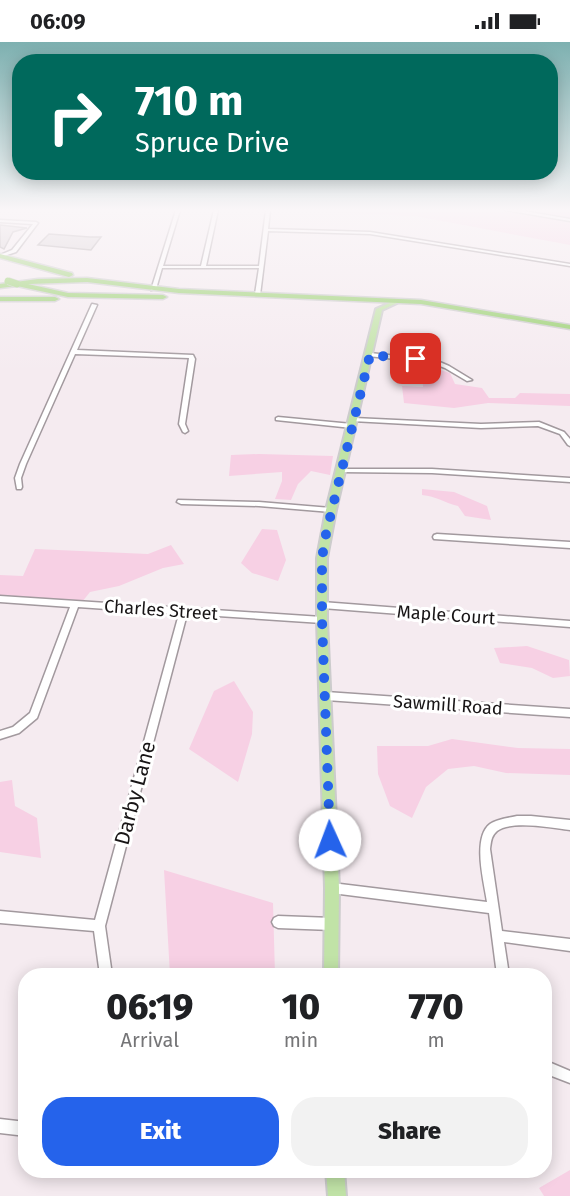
<!DOCTYPE html>
<style>
:root{--surface:#fff;--page:#f2f2f2;--text:#202124;--muted:#757577;--accent:#2563eb}
body{margin:0;font-family:"Fira Sans",sans-serif;background:var(--page);color:var(--text);height:100vh;display:flex;flex-direction:column;font-size:22px;white-space:nowrap}
*{box-sizing:border-box;margin:0}
p{font-size:20px;color:var(--muted)}
.icon{flex:none;width:33px;height:33px;fill:none;stroke:currentColor;stroke-width:2;stroke-linecap:round;stroke-linejoin:round}
.map{position:relative;flex:1;overflow:hidden}
.side{position:absolute;left:18px;top:926px;width:534px;height:210px;display:flex;flex-direction:column;background:var(--surface);border-radius:24px;box-shadow:0 3px 15px #0003}
.side>*{flex:none}
.hud{position:absolute;left:12px;top:12px;width:546px;height:126px;border-radius:24px;box-shadow:0 3px 15px #0003;background:#00695c;color:#fff;overflow:hidden}
.pin{position:absolute;display:grid;place-items:center;width:51px;height:51px;color:#fff;margin:-26px;border-radius:12px;box-shadow:0 3px 9px #0006}
.me{position:absolute;width:66px;margin:-33px;rotate:358deg;stroke-linejoin:round;filter:drop-shadow(0 0 4px #0008)}
.turn{display:flex;align-items:center;gap:21px;height:126px;padding:0 24px;font-size:27px}
.turn .icon{width:78px;height:78px;stroke-width:2.5}
.turn b{display:block;font-size:42px;line-height:51px}
.eta{display:flex;justify-content:space-evenly;align-items:center;height:102px;text-align:center}
.eta b{font-size:36px;font-weight:800;line-height:42px}
.cta{display:flex;gap:12px;margin-top:auto;padding:12px 24px}
.cta a{flex:1;height:69px;border-radius:24px;background:var(--accent);color:#fff;font-size:24px;font-weight:800;line-height:69px;text-align:center}
.cta a+a{background:var(--page);color:var(--text)}
.status{display:flex;justify-content:space-between;align-items:center;height:42px;padding:0 30px;background:var(--surface);direction:ltr}
.status svg{height:16px;fill:currentColor}
.map>svg:first-child{display:block}
.green{fill:#f7d0e4}
.building{fill:#d2c9ce;stroke:#a0979b;stroke-width:1.5}
.lines{fill:none;stroke-linecap:round;stroke-linejoin:round}
.minor-casing{stroke:#a2999e;stroke-width:3}
.major-casing{stroke:#ccc;stroke-width:4}
.highway-casing{stroke:#ccc;stroke-width:3}
.minor{fill:#fff;fill-rule:evenodd}
.major{fill:#c1e3a7;fill-rule:evenodd}
.highway{fill:#97d06d;fill-rule:evenodd}
.highway-bridge-casing{stroke:#ccc;stroke-width:8;stroke-linecap:butt}
.highway-bridge{stroke:#97d06d;stroke-width:7}
.route{stroke:#2563eb;stroke-width:10;stroke-dasharray:0 18}
.labels{text-anchor:middle;stroke-width:6;stroke-linejoin:round;paint-order:stroke}
.street-label{font-size:18px;fill:#181516;stroke:#fff}
.near-street-label{font-size:21px;fill:#181516;stroke:#fff}
</style>
<div class="status"><b>06:09</b><svg viewBox="0 0 49 12"><path d="M0 12V9h3v3zM5 12V6h3v6zM10 12V3h3v9zM15 12V0h3v12zM26 1h20v11H26zM47 4h2v5h-2z"/></svg></div>
<div class="map">
<svg width="570" height="1154" viewBox="0 0 570 1154">
<rect width="100%" height="100%" fill="#f5ebf0"/>
<path class="green" d="M274,168H570V203L415,174Z
M422,322L450,331L455,342L482,346L489,356H515L520,351L570,352V364L488,361L454,366L404,361L402,344L423,345Z
M259,412L333,414L330,433L311,429L298,442L291,458L275,457L282,439V430L229,434L231,413Z
M422,447L454,450L487,464L491,478L465,474L458,464C445,461 436,454 422,453Z
M262,487L277,488L286,518L278,539L252,531L241,521Z
M171,503L184,522L163,526L119,544L90,550L82,560L0,554V533L23,534L35,507L148,512Z
M527,604L569,618L570,634L553,636L532,626L500,621L494,606Z
M234,639L253,670L252,692L238,740L189,707L214,649Z
M452,697L518,706L570,707V733L506,731L474,724L448,727L426,745L412,776L390,764L378,732L377,704H428Z
M12,738L15,764L37,776L41,816L0,810V740Z
M164,828L273,861L275,933H170Z
M570,1128V1154H544L539,1146Z"/>
<path class="building" d="M0,183L27,186L13,190L4,207L0,205Z
M49,192L90,195H101L91,208L38,203Z"/>
<g class="lines">
<defs>
<path id="minor" d="M176,168H180L163,224H201L214,168H218L206,224H259L266,168H270L268,187L370,190L570,222V224L370,192L268,189L260,253L255,252L259,226H162L156,247L151,248Z
M505,168H518L570,177V179Z
M0,178L36,180L38,181L16,210L1,215L0,213L12,208L33,182L0,180Z
M92,262L97,263L77,308L193,313L195,317L185,382L188,389L185,391L183,390L179,382L189,316L75,312L26,422L21,436L22,445L21,447H17L15,436L20,422Z
M370,311L435,318L449,324L472,338L467,339L445,326L432,321L368,314V312Z
M278,375L352,382L355,384L352,386L276,378V376Z
M354,376L481,382L539,380L564,390L570,397V404L568,403L560,392L538,384L481,386L352,379V377Z
M342,427H432L570,436V440L432,431L340,430L339,429Z
M178,458L259,460L331,466L335,468L331,470L259,464L181,462L177,460Z
M437,492L570,500V506L434,497L433,495L434,493Z
M0,554L322,575L326,578L322,581L187,572L105,884L112,933H100L94,889L0,881V869L95,878L179,572L78,565L37,676L19,691L0,697V689L13,685L30,671L70,565L0,560Z
M322,560L570,579V585L322,566L318,563Z
M326,650L570,667V675L326,658L323,657L322,654L323,651Z
M517,774H531L570,778V788C553,786 511,778 497,789C491,794 491,800 490,807L502,889L570,897V909L504,900L509,933H497L489,871L332,851L328,850L327,846L328,842L332,841L487,860C484,840 472,796 490,782C497,777 508,776 517,774Z
M278,874L332,876L336,878L338,882L336,886L332,888L278,886L274,884L272,880L274,876Z
M544,1018L570,1029V1041L544,1031Z
M0,1077L26,1080V1094L0,1091Z"/>
<path id="major" d="M392,260L397,261L382,268L336,468L327,516V578L339,846L338,933H324L325,846L317,578V516L326,468L376,267Z
M326,1128H344L346,1154H328Z"/>
<path id="highway" d="M0,212L72,231L73,233L69,235L0,216Z
M87,236L179,247L421,258L570,283V287L421,262L179,251L87,240L28,242L68,251L163,253L167,255L163,257L68,255L17,244L0,246V242L38,237Z
M0,255H55L59,257L55,259H0Z"/>
</defs>
<use href="#minor" class="minor-casing"/>
<use href="#major" class="major-casing"/>
<use href="#highway" class="highway-casing"/>
<use href="#minor" class="minor"/>
<use href="#major" class="major"/>
<use href="#highway" class="highway"/>
<defs>
<path id="highway-bridge" d="M8,239L17,242"/>
</defs>
<use href="#highway-bridge" class="highway-bridge-casing"/>
<use href="#highway-bridge" class="highway-bridge"/>
</g>
<linearGradient id="sky" x2="0" y2="1"><stop stop-color="#7db0b0"/><stop offset="0.51" stop-color="#faf6f8"/><stop offset="1" stop-color="#faf6f8" stop-opacity="0"/></linearGradient>
<rect width="570" height="330" fill="url(#sky)"/>
<g class="lines">
<path class="route" d="M330,798L322,578V516L326,492L370,313L416,317"/>
</g>
<g class="labels">
<g class="street-label">
<text transform="translate(161 568) rotate(4)" y="6">Charles Street</text>
<text transform="translate(446 573) rotate(4)" y="6">Maple Court</text>
<text transform="translate(448 663) rotate(4)" y="6">Sawmill Road</text>
</g>
<g class="near-street-label">
<text transform="translate(135 751) rotate(-75)" y="7">Darby Lane</text>
</g>
</g>
</svg>
<div class="pin" style="left:416px;top:317px;background:#d93025"><svg class="icon" aria-label="arrive" viewBox="0 0 24 24"><path d="M6 21V4h12l-3 4 3 4H6"/></svg></div>
<svg class="me" style="left:330px;top:798px" viewBox="-20 -20 40 40"><circle r="19" fill="#fff"/><path d="M0-13L10 11 0 6-10 11z" fill="#2563eb"/></svg>
<div class="hud">
<div class="turn"><svg class="icon" aria-label="right" viewBox="0 0 24 24"><path d="M7 20v-9h11M14 6l5 5-5 5"/></svg><div><b>710 m</b>Spruce Drive</div></div>
</div>
<section class="side">
<div class="eta">
<div><b>06:19</b><p>Arrival</p></div>
<div><b>10</b><p>min</p></div>
<div><b>770</b><p>m</p></div>
</div>
<div class="cta"><a>Exit</a><a>Share</a></div>
</section>
</div>
